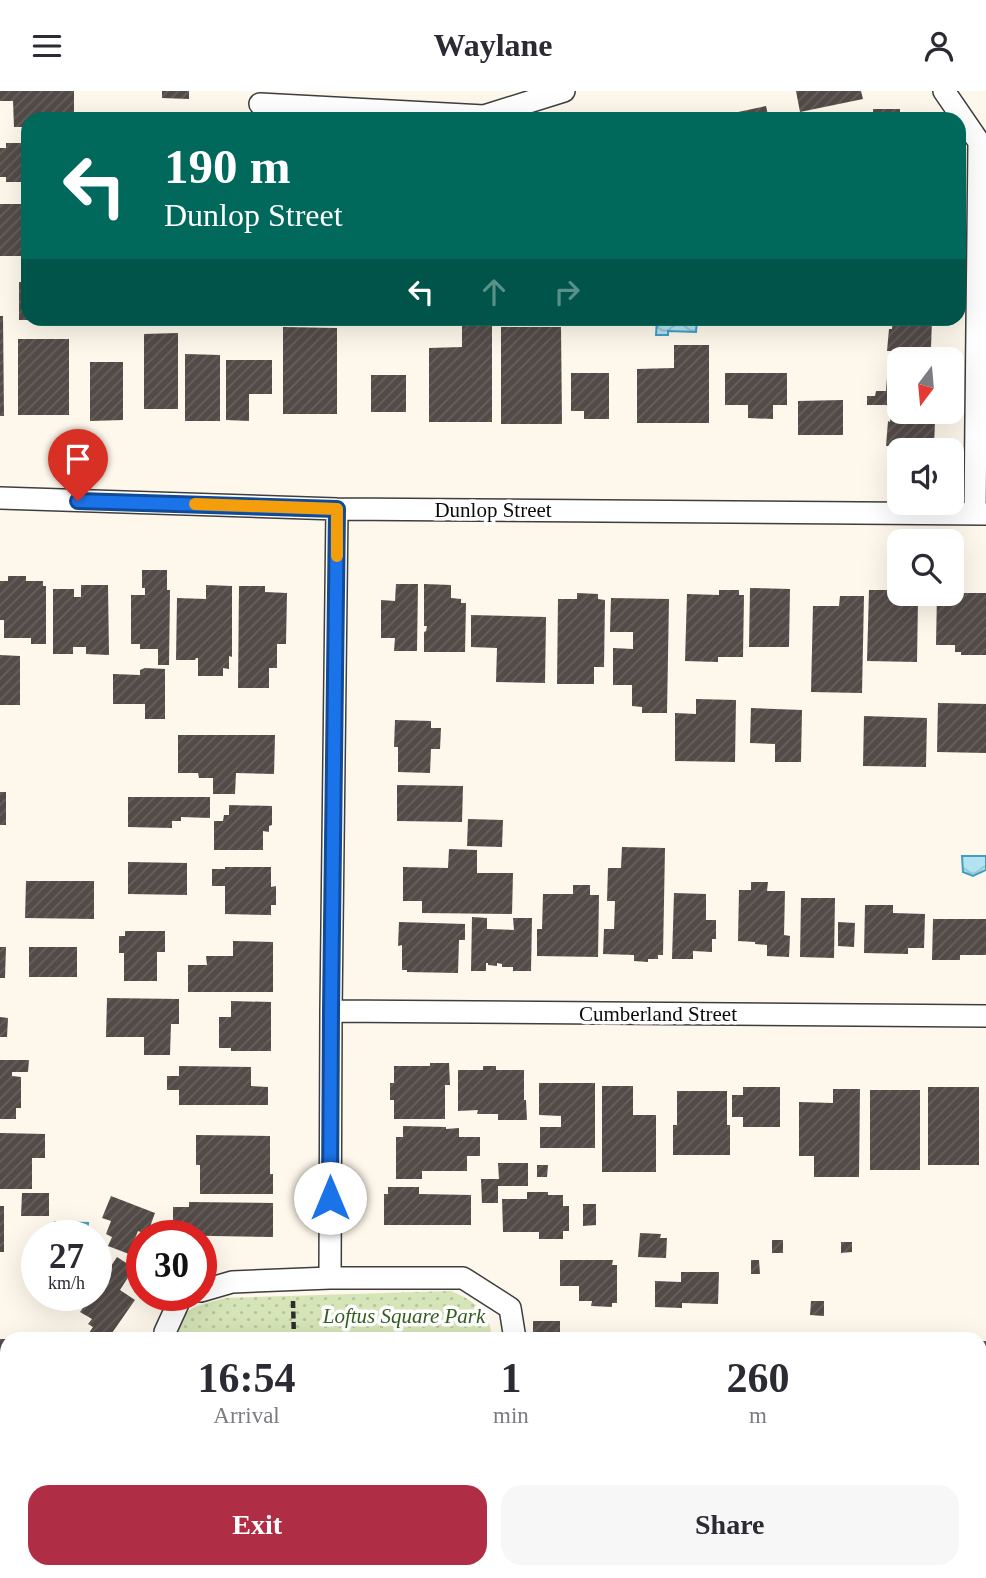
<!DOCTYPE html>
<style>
:root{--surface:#fff;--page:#f7f7f7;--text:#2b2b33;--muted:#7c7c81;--accent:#b02e45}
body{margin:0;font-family:"Times New Roman",serif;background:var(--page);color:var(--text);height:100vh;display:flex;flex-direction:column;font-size:26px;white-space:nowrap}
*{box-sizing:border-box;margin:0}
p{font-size:23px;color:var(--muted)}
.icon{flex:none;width:38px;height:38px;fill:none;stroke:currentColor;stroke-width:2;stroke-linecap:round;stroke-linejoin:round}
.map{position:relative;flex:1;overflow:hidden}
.side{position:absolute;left:0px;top:1241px;width:987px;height:247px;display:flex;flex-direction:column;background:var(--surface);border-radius:21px 21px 0 0;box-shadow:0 7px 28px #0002}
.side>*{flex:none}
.banner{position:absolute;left:21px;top:21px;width:945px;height:214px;border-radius:21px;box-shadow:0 7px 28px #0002;background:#00695c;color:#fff;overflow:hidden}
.needle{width:46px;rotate:196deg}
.controls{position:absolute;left:887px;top:256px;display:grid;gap:14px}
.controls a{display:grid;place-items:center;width:77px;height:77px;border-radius:14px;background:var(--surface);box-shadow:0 7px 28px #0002;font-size:35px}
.speed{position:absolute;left:21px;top:1129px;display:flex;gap:14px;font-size:35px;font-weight:700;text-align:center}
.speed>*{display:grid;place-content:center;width:91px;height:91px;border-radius:50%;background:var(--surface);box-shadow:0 7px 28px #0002;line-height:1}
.speed small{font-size:18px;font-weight:400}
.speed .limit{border:10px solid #d22;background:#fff;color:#111}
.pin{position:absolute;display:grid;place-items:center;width:60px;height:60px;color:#fff;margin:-72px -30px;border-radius:50% 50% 50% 0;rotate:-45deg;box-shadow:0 0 7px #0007}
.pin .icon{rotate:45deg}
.me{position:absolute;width:77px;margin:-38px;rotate:0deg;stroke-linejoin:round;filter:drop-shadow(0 0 5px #0008)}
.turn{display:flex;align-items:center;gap:24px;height:147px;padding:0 28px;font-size:32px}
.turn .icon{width:91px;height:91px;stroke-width:2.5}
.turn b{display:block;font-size:49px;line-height:60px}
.lanes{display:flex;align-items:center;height:66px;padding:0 28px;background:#0003;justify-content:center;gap:35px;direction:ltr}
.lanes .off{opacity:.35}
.eta{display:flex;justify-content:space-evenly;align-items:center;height:119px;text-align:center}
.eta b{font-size:42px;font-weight:700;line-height:49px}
.primary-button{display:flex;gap:14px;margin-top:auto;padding:14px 28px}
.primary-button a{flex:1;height:80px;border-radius:21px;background:var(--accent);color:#fff;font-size:28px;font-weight:700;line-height:80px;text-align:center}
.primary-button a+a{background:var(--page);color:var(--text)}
header{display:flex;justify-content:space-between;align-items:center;height:91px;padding:0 28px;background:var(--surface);font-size:32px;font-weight:700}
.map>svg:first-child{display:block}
.park{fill:url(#park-dots)}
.pitch{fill:#e5edc8}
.water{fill:url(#water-waves);stroke:#3f9fc3;stroke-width:2}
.building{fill:url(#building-hatch)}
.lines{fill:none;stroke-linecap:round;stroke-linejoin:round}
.street-casing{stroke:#3e3e3e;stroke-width:24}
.path{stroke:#2d2d2d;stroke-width:4.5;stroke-dasharray:7 3.5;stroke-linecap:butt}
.street{stroke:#fff;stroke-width:21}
.route-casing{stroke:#114b97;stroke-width:18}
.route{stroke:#1a73e8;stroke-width:12}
.slow{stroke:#f59e0b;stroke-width:12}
.labels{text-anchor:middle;stroke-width:7;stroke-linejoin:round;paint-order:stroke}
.street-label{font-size:21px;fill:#0b0b0b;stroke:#fff}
.park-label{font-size:21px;font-style:italic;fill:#355d21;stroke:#fff}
</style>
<header><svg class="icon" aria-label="menu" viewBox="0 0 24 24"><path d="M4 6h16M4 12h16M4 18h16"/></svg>Waylane<svg class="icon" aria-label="person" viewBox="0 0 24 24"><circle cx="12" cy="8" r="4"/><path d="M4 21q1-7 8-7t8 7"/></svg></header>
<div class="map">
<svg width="986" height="1487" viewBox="0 0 986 1487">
<defs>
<pattern id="park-dots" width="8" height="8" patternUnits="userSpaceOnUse" patternTransform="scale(1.75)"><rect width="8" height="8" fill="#d5e5b7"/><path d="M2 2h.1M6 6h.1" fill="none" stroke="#b6c39c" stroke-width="1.8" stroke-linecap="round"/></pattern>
<pattern id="water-waves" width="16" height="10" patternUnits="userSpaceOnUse" patternTransform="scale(1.75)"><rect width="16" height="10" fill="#b3e2f1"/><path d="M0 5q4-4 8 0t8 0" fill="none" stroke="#99c1cd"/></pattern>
<pattern id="building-hatch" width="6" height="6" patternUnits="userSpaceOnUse" patternTransform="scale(1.75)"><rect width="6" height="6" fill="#534b48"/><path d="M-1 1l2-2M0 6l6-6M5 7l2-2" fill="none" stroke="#67605e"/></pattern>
</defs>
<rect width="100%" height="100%" fill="#fef7eb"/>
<path class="park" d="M451,1200C473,1209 491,1221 492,1248H177C177,1241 182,1227 187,1221C195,1214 216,1210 225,1207Z
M184,1480L482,1481V1487H183Z"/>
<path class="pitch" d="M205,1481H324V1487H205Z"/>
<path class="water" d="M657,228H697L696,241L668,240V244H656Z
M962,765H986V779L973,785L963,781Z
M55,1131L88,1132L87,1144H55Z"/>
<path class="building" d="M0,0H74V25H42V28H28V36H14L13,10H0Z
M162,0H189V8L162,7Z
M796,0H861L863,8L800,21Z
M766,15L769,28H711L710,27Z
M873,18H900V28H873Z
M6,52H28V91H6V86H0V57H6Z
M0,113H28V165H0Z
M19,191H28V229H19Z
M0,225H3L4,325H0Z
M893,228H932L931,257H926L925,267L900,268V260H887L889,238H892Z
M462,233H492V331H429V257L462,256Z
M283,236L337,237V323H283Z
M501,236H561L562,333H501Z
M178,242V318H144V243Z
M18,248H69V324H18Z
M674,254H709V332H637V278L674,277Z
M185,263L220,264V330H185Z
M226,269H272V303H249V330L226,329Z
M90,271H123V329L90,330Z
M888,274H900V320H931L930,331H935L934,355H886L888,330L890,331L891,314H867V305H875L876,300H886Z
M571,282H609V328H584V320H571Z
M725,282H787V314H773V328L748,327V314H725Z
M371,284H406V321H371Z
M843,309V344H798V310Z
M142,479H167V499H170L169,574H158V558H140V553H131V504H145V497H142Z
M8,485H26V490H43V495H46V553H31V547H4V529H0V490H8Z
M396,493H418L417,560H394L395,547H381V509L395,510Z
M424,493L451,494V507L461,508V512H466L465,561H424V541L426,540L427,535H424Z
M81,494H108L109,564L86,563V556H73V563H53V498H74V506H81Z
M206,494L232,495V566L229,565V578L223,577V585H198V567H196L195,569H176L177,507L206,508Z
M239,495H265V501L287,502L286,553H277V577H269V597H238Z
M750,497L790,498L789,556H749Z
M719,499H739V504H744L743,566H718V571L685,570L687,503L719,504Z
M869,499H891L890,508H918L917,571L867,570Z
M577,502L598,503V508L605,509L604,576H594V593H557L558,508H577Z
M937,502H986V564H961V561H955V554H936Z
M840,505H864L862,602L811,601L813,515H839Z
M611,507L669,508L667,622H642V616L632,615V594H613V557L633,558V541H610Z
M471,524L546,526L545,592L496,591L497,557L471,556Z
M0,564L20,565V614H0Z
M145,577L165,578V628H145V613H113V583L140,584V579Z
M696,608L736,609L735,671L675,670V622L696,623Z
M938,612L986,613V662L937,661Z
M751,617L802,619L801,671H775V653L750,652Z
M864,625L927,627L926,676L863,675Z
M395,629L431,630V637H441L440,658H431L430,682L398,681V656H394Z
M178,644H275L274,683L236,682L235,703H213V687H199L198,682H178Z
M397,694L463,695L462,731L397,730Z
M0,701H6V734H0Z
M128,706H210V727L181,726V730H172V737L128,736Z
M229,714L272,715V734L269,735V741L263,740V759H214V730H223L224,724H229Z
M468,728L503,729L502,756L467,755Z
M622,756L665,757L663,864H658V868H648V871L634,870V864L603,863L604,838H614L615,810H607L608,777H621Z
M449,758L477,759V782H513L512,823L422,822V810H403V776L448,777Z
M128,771L187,772V804L128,803Z
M225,776H271V796L276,795V814H271V824L225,823V795H212V778H225Z
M26,790H94V828L25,827Z
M751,791H768L767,800H785L784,844L790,845L789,866L767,865V854L755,853V851L738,850L739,799H751Z
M573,794H590V804H599L598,866L537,865V838H542L543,803H573Z
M674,802L706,803V829H716V848H712V861L693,860V868H672Z
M801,807H835L834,867L800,866Z
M865,814H893V822L925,823L924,857H908V863L864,862Z
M472,826L487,827V838L514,839L513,827H532L531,880H513V876H502V873L497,872V875L488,874V872H486V880H471Z
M933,828H986V864H960V869H932Z
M399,831L465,833V849H459L458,882L407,881V879H402V854L398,855Z
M838,831L855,832L854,856L838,855Z
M125,840H165V861H157V890H124V862H119V845H125Z
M233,850L273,851V901H188V874H207L206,865H233Z
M0,856H6L5,887H0Z
M29,856H77V886H29Z
M107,907L179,908V933H171L170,964H144V946H106Z
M231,910L271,911V960H231V957H219V926H231Z
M0,926L8,927L7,946H0Z
M0,969H29L28,981H12V985L21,986V1017H16V1028H0Z
M430,972H449L450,994H445V1028H394V1009H390V992H394V975H430Z
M179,975L251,976V995L268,996V1014H179V999H167V985H179Z
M483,975H496V979H524V1009H526L527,1029H498V1023H477L478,1019L458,1020V979H483Z
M539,992H595V1057H540V1036H561V1025L539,1024Z
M602,995H633V1024H656V1081H602Z
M743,996H780V1036H743V1026H732V1004H743Z
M928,996H979V1074H928Z
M833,998H860L859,1086H814V1065H799V1011L833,1012Z
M870,999H920V1079H870Z
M677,1000H727V1034H730V1064H673V1034H677Z
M403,1035L446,1036V1038L459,1037V1046H480V1065H467V1080H422V1088H396V1046H403Z
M0,1042L45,1043V1067H32V1098H0Z
M196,1044L270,1045V1083H273V1103H200V1074H196Z
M498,1072H528V1095H498V1112H482L481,1088H499Z
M537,1074H548L547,1086H537Z
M388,1096H419V1103L471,1104V1134H384V1103H388Z
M527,1101H548V1104H563V1115H569V1140H563V1148H539V1141H503L502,1108H527Z
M22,1102H49V1125H21Z
M111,1105L155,1122L147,1144L138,1140L129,1163L108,1155L112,1146L106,1143L111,1130L102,1127Z
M189,1111L273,1112V1146L157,1144V1138H173V1116H189Z
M583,1113H596V1134L583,1135Z
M0,1115H4V1161H0Z
M640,1142L661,1143L660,1147H667L666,1167L638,1166Z
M772,1149H783V1162H772Z
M841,1151H852V1161L841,1162Z
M117,1166L134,1177L120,1199L135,1209L112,1242L121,1248H91L87,1245L93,1236L88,1233L92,1228L80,1221L92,1204H96V1198Z
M560,1169H613L612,1174H617V1212H612V1216L591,1215L592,1210H579V1195H560Z
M751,1169H759L760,1183H751Z
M681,1181H719L718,1213L682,1212V1217L655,1216V1190L681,1191Z
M811,1210H824V1225L810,1224Z
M533,1230H560V1248H533Z
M929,1241H960V1248H929Z
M0,1248H7V1323H0Z
M980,1250H986V1330H980Z
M980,1461H986V1487H931V1480H980Z
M0,1469H7V1480H14V1487H0Z
M20,1480H42V1483L47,1482V1480H62V1487H20Z
M69,1480H122V1482L126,1483V1487H69Z
M539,1480H591V1487H539Z
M604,1480H660V1487H604Z
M665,1480H687V1482L706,1483V1480H726L725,1487H665Z
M733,1480H792V1487H732Z
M799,1480H840V1487H799Z
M868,1480H884V1487H868Z"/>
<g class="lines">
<defs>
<path id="street" d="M944,0L979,51L975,422
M260,13L484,25L564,0
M0,407L337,418L986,423
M331,920L986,925
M330,1187L331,920L337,418
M201,1200L232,1191L330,1187H463L510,1217L515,1248
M165,1248V1241L181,1206L188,1204
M0,1402H7
M980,1407H986
M159,1480L160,1487
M510,1487V1480"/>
</defs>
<use href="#street" class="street-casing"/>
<path class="path" d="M293,1210L294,1248
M332,1480L333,1487"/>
<use href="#street" class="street"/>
</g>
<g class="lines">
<defs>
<path id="route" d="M78,410L337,418L331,920L330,1107"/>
</defs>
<use href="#route" class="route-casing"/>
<use href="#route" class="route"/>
<path class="slow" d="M195,413L337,418V465"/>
</g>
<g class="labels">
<g class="street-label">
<text x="493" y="426">Dunlop Street</text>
<text x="658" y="930">Cumberland Street</text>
</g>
<g class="park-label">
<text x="404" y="1232">Loftus Square Park</text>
</g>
</g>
</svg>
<div class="controls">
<a><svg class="needle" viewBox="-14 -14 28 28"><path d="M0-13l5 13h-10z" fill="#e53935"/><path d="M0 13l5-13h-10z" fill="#7c7c81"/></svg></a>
<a><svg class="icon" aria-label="sound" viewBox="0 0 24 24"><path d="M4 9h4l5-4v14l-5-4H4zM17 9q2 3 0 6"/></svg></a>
<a><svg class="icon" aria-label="search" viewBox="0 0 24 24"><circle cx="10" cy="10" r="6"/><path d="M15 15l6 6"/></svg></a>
</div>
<div class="speed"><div>27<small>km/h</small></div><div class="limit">30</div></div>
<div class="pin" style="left:78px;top:410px;background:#d93025"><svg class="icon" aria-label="arrive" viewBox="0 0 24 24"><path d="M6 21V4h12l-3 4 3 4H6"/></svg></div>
<svg class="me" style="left:330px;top:1107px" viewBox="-20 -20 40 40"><circle r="19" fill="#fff"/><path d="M0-13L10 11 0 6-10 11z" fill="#1a73e8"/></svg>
<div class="banner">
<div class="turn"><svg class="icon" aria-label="left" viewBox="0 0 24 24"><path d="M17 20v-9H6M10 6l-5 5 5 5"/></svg><div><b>190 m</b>Dunlop Street</div></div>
<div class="lanes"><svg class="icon" aria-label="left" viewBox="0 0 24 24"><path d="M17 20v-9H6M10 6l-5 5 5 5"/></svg><svg class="icon off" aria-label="ahead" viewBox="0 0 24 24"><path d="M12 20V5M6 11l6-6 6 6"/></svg><svg class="icon off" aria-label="right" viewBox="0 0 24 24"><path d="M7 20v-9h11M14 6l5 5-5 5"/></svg></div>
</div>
<section class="side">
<div class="eta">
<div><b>16:54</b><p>Arrival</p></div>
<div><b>1</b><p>min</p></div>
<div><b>260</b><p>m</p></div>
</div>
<div class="primary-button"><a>Exit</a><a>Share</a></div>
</section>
</div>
